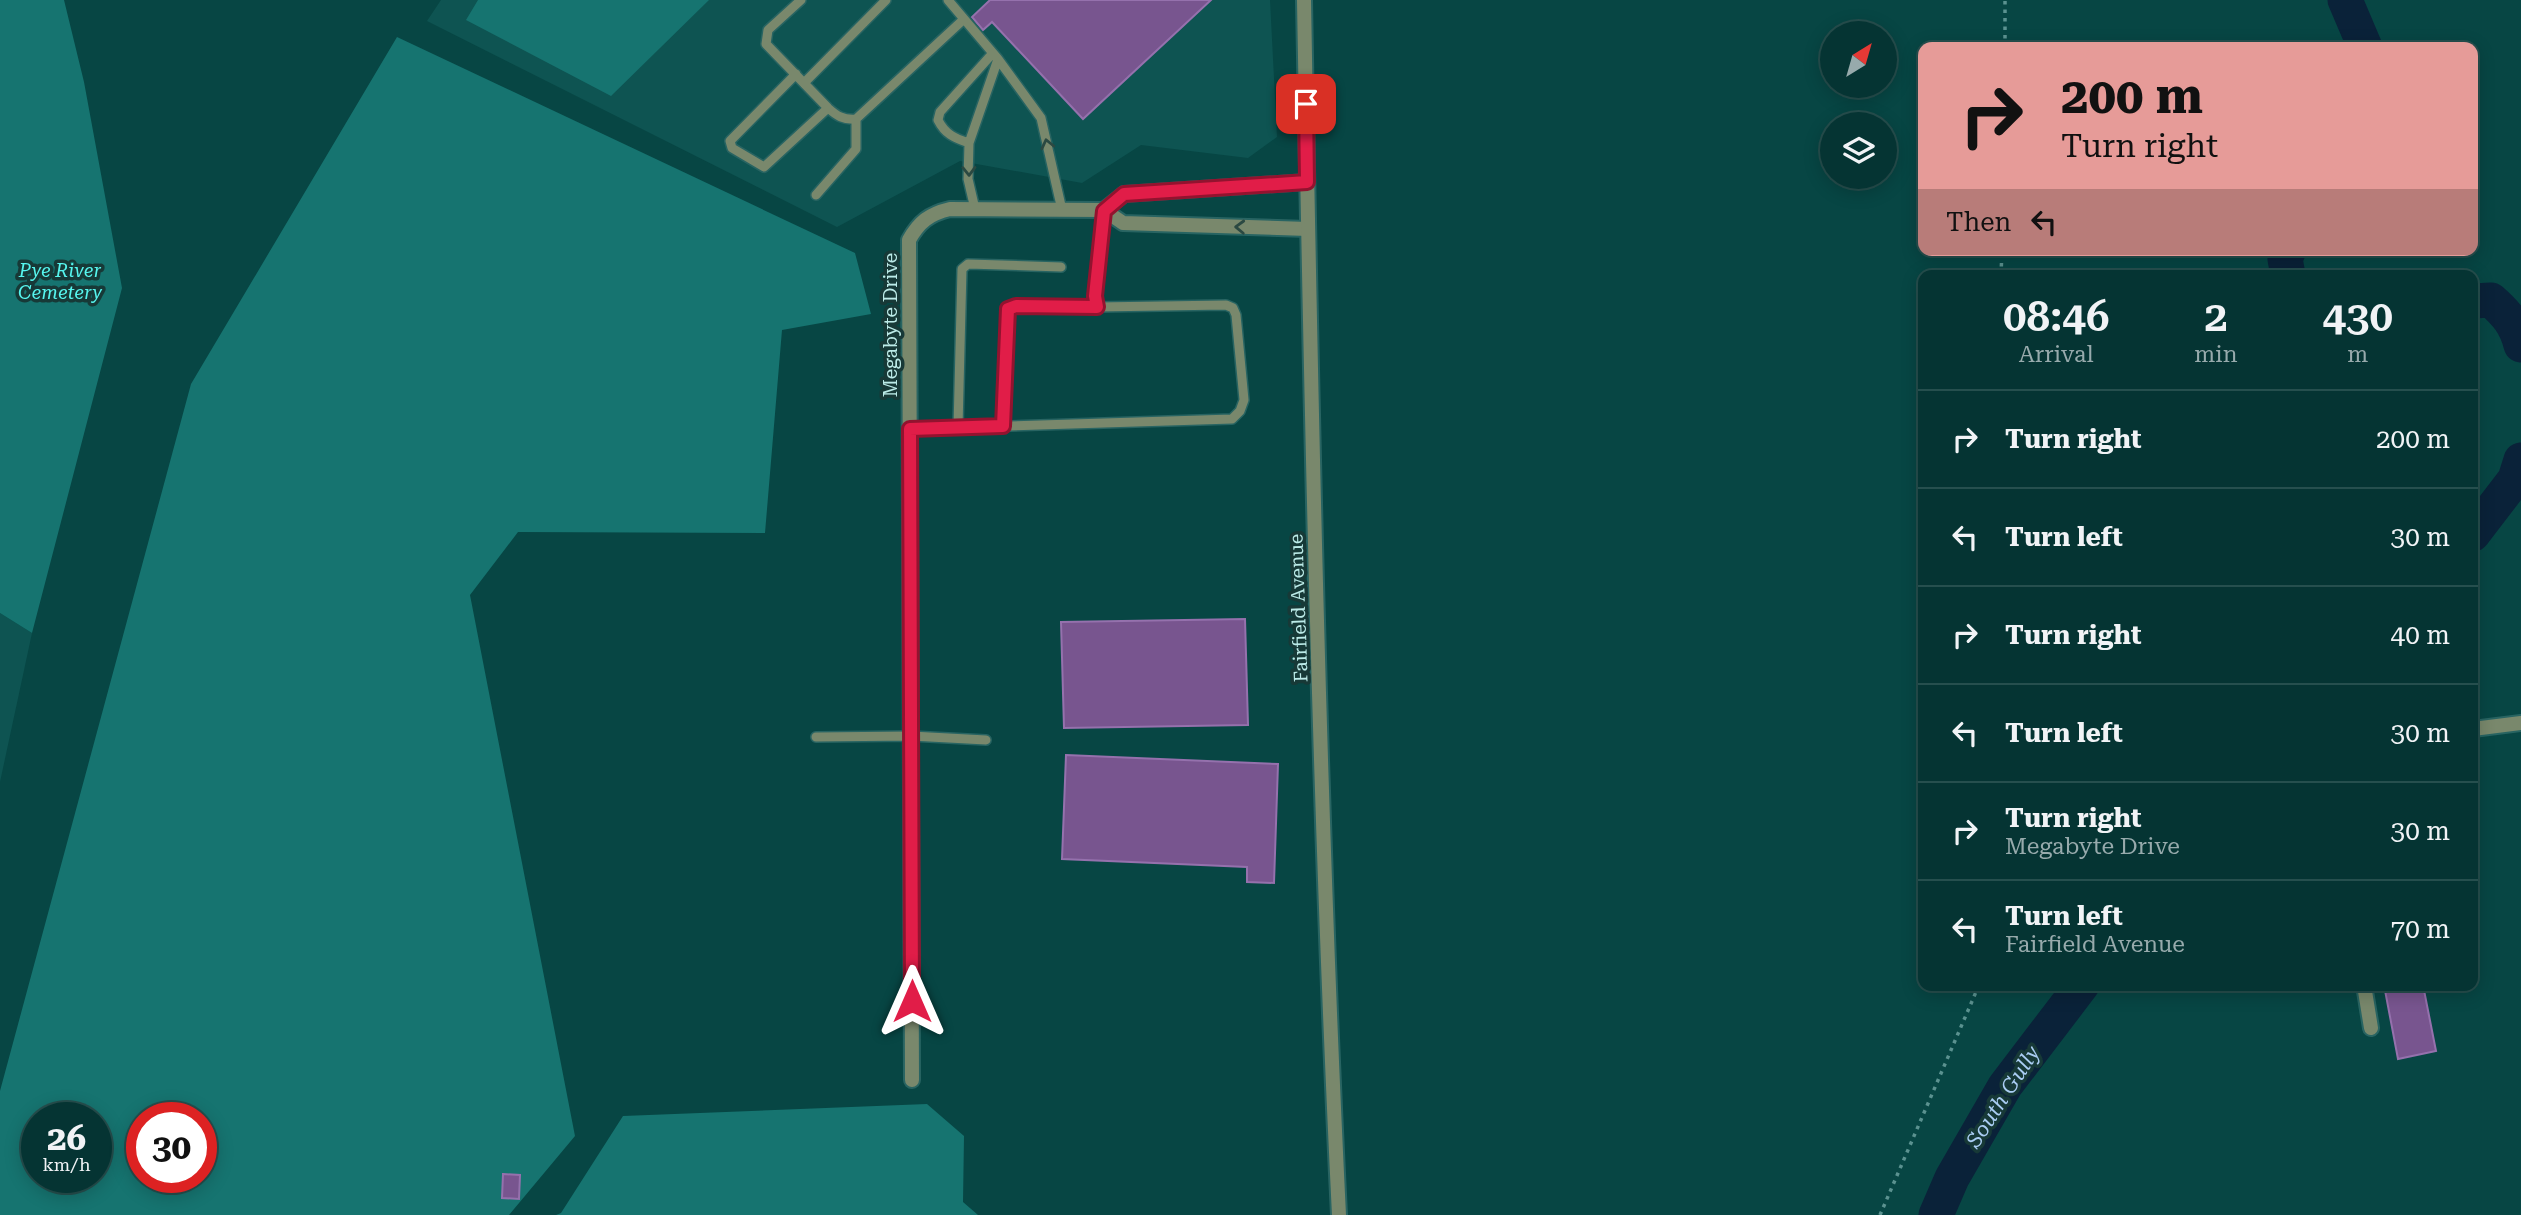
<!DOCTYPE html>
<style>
:root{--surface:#053433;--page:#133f3f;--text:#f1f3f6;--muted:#97aaac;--line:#264f4e}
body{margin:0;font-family:"Roboto Serif",serif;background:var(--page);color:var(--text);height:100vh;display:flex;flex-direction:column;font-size:26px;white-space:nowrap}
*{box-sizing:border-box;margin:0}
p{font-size:23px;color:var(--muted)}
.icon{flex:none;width:38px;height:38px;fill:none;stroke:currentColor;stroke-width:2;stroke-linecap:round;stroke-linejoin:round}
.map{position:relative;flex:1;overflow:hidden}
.drawer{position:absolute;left:1918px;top:270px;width:560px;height:721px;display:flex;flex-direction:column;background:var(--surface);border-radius:14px;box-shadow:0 4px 18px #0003,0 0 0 2px var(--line)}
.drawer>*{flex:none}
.top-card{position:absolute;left:1918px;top:42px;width:560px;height:214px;border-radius:14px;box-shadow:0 4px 18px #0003,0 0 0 2px var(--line);background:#e69b98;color:#111;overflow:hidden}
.needle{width:46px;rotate:37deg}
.fabs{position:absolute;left:1820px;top:21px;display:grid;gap:14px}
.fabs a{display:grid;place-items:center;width:77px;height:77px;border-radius:50%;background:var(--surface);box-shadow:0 4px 18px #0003,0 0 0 2px var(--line);font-size:35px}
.speed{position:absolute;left:21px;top:1102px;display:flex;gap:14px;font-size:35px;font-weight:700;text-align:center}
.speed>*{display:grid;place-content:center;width:91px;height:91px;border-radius:50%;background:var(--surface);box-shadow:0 4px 18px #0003,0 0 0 2px var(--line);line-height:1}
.speed small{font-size:18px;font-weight:400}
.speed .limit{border:10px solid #d22;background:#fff;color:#111}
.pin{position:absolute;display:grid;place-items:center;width:60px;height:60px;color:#fff;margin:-30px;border-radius:14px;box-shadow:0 4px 10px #0006}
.me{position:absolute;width:77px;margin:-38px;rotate:0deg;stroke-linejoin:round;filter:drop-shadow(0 0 5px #0008)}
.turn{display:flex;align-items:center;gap:24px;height:147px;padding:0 28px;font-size:32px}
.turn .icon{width:91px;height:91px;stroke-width:2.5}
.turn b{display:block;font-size:49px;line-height:60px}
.then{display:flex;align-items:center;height:66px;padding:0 28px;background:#0003;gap:14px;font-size:26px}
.eta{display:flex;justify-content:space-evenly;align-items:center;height:119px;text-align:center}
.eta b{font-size:42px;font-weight:600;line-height:49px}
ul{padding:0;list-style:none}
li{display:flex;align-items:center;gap:21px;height:98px;padding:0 28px;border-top:2px solid var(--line)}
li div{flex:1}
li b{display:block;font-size:26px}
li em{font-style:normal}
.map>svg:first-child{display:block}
.built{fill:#0e5452}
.green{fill:#167470;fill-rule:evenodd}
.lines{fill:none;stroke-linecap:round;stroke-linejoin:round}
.river{stroke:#0a2239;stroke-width:35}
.building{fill:#78558f;stroke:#9571ad;stroke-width:2}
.service-casing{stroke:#286462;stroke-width:12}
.minor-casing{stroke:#286462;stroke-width:18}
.tertiary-casing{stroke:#286462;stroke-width:18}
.path{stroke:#5b9290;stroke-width:3.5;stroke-dasharray:3.5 5;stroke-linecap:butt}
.service{stroke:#79886c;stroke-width:9}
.minor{stroke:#79886c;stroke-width:14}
.tertiary{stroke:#79886c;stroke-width:14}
.oneway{stroke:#2b4942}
.route-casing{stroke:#92132f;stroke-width:18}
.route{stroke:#e11d48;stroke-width:12}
.labels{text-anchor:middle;stroke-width:7;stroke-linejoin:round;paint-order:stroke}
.park-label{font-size:19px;font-style:italic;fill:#56f5ee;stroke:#173937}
.street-label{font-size:19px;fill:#bcebe8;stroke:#173937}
.water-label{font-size:21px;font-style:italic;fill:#aacdf3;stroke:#173937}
</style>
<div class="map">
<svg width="2521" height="1215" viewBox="0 0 2521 1215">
<rect width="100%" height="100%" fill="#074644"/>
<path class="built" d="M441,0H1270L1277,137L1248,158L1141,145L1082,183L960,161L837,227L427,21Z
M0,613L32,633L0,782Z"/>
<path class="green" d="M0,0H64L84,82L122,288L32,633L0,613Z
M478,0H709L611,96L466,20Z
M397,37L855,253L871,314L782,330L765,533L518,532L470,595L575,1136L509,1215H0V1091L191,384ZM37,1118H96V1178H37ZM142,1118H201V1178H142Z
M927,1104L964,1136L963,1202L978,1215H556L561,1213L623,1116Z"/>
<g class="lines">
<path class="river" d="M2345,0L2365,47
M2288,275L2285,259L2289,250
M2473,301L2491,300C2507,314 2516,325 2521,345
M2473,534L2515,479L2521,460
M1936,1215L1952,1178L2005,1086L2082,985"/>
</g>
<path class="building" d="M990,0H1211L1083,119L992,22L983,30L972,17Z
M1245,619L1248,725L1064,728L1061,622Z
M1066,755L1278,764L1274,883L1247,882V867L1062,859Z
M2384,985H2423L2436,1051L2398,1059Z
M503,1174L520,1175L519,1199L502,1198Z"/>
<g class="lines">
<defs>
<path id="service" d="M801,0L768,30L766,44L828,108C837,116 843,120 856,119L964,19
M948,0L998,59L1041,118L1062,210
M796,74L730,141L732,148L764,167L828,108
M804,83L886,0
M969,143C954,138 945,134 938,120L940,112L993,53
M816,195L856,149V119
M975,209L968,179L969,143L998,59
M1003,426L1008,309L1016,306L1097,307
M958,427L962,269L968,264L1061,267
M910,429L1232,419L1240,411L1244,400L1236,315L1233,308L1226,305L1097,307L1095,296L1104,210
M816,737L911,736L986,740"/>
<path id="minor" d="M1104,210L1124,194L1307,182
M2473,729L2521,723
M2364,985L2371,1028
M912,1080L909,240C919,222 929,214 950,209L1104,210L1123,223L1308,229"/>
<path id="tertiary" d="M1304,0C1311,405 1319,810 1339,1215"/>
</defs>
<use href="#service" class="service-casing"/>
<use href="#minor" class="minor-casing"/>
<use href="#tertiary" class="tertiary-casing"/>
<path class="path" d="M2005,47V0
M2001,275L2002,250
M1880,1215L1979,985"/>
<use href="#service" class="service"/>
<use href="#minor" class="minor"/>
<use href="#tertiary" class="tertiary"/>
</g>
<defs><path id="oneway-chevron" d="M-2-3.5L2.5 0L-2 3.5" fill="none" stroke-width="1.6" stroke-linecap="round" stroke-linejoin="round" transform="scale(1.75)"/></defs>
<g class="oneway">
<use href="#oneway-chevron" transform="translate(1047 144) rotate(-103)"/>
<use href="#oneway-chevron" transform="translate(969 171) rotate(89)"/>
<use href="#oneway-chevron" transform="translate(1240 227) rotate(-178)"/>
</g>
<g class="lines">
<defs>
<path id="route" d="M912,1001L910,429L1003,426L1008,309L1016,306L1097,307L1095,296L1104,211L1124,194L1307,182L1306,104"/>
</defs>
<use href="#route" class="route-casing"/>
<use href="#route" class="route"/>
</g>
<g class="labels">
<g class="park-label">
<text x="60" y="277">Pye River<tspan x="60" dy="22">Cemetery</tspan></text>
</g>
<g class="street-label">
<text transform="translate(890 325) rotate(-90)" y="7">Megabyte Drive</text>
<text transform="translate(1298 608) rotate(-92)" y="7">Fairfield Avenue</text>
</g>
<g class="water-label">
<text transform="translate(2003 1097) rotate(-57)" y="7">South Gully</text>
</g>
</g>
</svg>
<div class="fabs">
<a><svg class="needle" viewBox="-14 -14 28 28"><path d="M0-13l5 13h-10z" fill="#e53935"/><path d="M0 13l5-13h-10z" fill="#97aaac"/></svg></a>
<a><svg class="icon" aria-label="layers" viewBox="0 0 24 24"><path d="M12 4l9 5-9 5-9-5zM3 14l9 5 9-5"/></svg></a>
</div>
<div class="speed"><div>26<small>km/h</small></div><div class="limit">30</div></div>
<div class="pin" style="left:1306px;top:104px;background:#d93025"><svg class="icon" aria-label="arrive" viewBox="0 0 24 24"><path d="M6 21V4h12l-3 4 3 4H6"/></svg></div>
<svg class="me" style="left:912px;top:1001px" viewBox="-20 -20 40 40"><path d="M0-17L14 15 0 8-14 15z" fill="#e11d48" stroke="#fff" stroke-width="4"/></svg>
<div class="top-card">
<div class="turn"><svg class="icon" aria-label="right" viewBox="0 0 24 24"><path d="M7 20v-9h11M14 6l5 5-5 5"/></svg><div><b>200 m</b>Turn right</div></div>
<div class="then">Then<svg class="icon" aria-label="left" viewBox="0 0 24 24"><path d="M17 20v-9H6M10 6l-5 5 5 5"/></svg></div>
</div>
<section class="drawer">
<div class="eta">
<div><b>08:46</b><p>Arrival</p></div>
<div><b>2</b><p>min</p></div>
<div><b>430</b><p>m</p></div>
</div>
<ul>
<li><svg class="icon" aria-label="right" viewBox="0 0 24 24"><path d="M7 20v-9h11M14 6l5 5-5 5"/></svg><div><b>Turn right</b></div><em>200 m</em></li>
<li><svg class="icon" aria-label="left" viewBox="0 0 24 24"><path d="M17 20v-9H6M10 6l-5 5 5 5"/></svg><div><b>Turn left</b></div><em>30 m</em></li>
<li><svg class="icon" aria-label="right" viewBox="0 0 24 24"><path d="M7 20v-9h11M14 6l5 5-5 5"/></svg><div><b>Turn right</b></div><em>40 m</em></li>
<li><svg class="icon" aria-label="left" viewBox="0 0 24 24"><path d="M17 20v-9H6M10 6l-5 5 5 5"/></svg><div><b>Turn left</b></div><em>30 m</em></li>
<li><svg class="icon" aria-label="right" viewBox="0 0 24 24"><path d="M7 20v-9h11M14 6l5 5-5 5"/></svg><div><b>Turn right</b><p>Megabyte Drive</p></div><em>30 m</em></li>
<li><svg class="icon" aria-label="left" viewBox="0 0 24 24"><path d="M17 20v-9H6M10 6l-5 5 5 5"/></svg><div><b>Turn left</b><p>Fairfield Avenue</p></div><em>70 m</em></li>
</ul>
</section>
</div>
